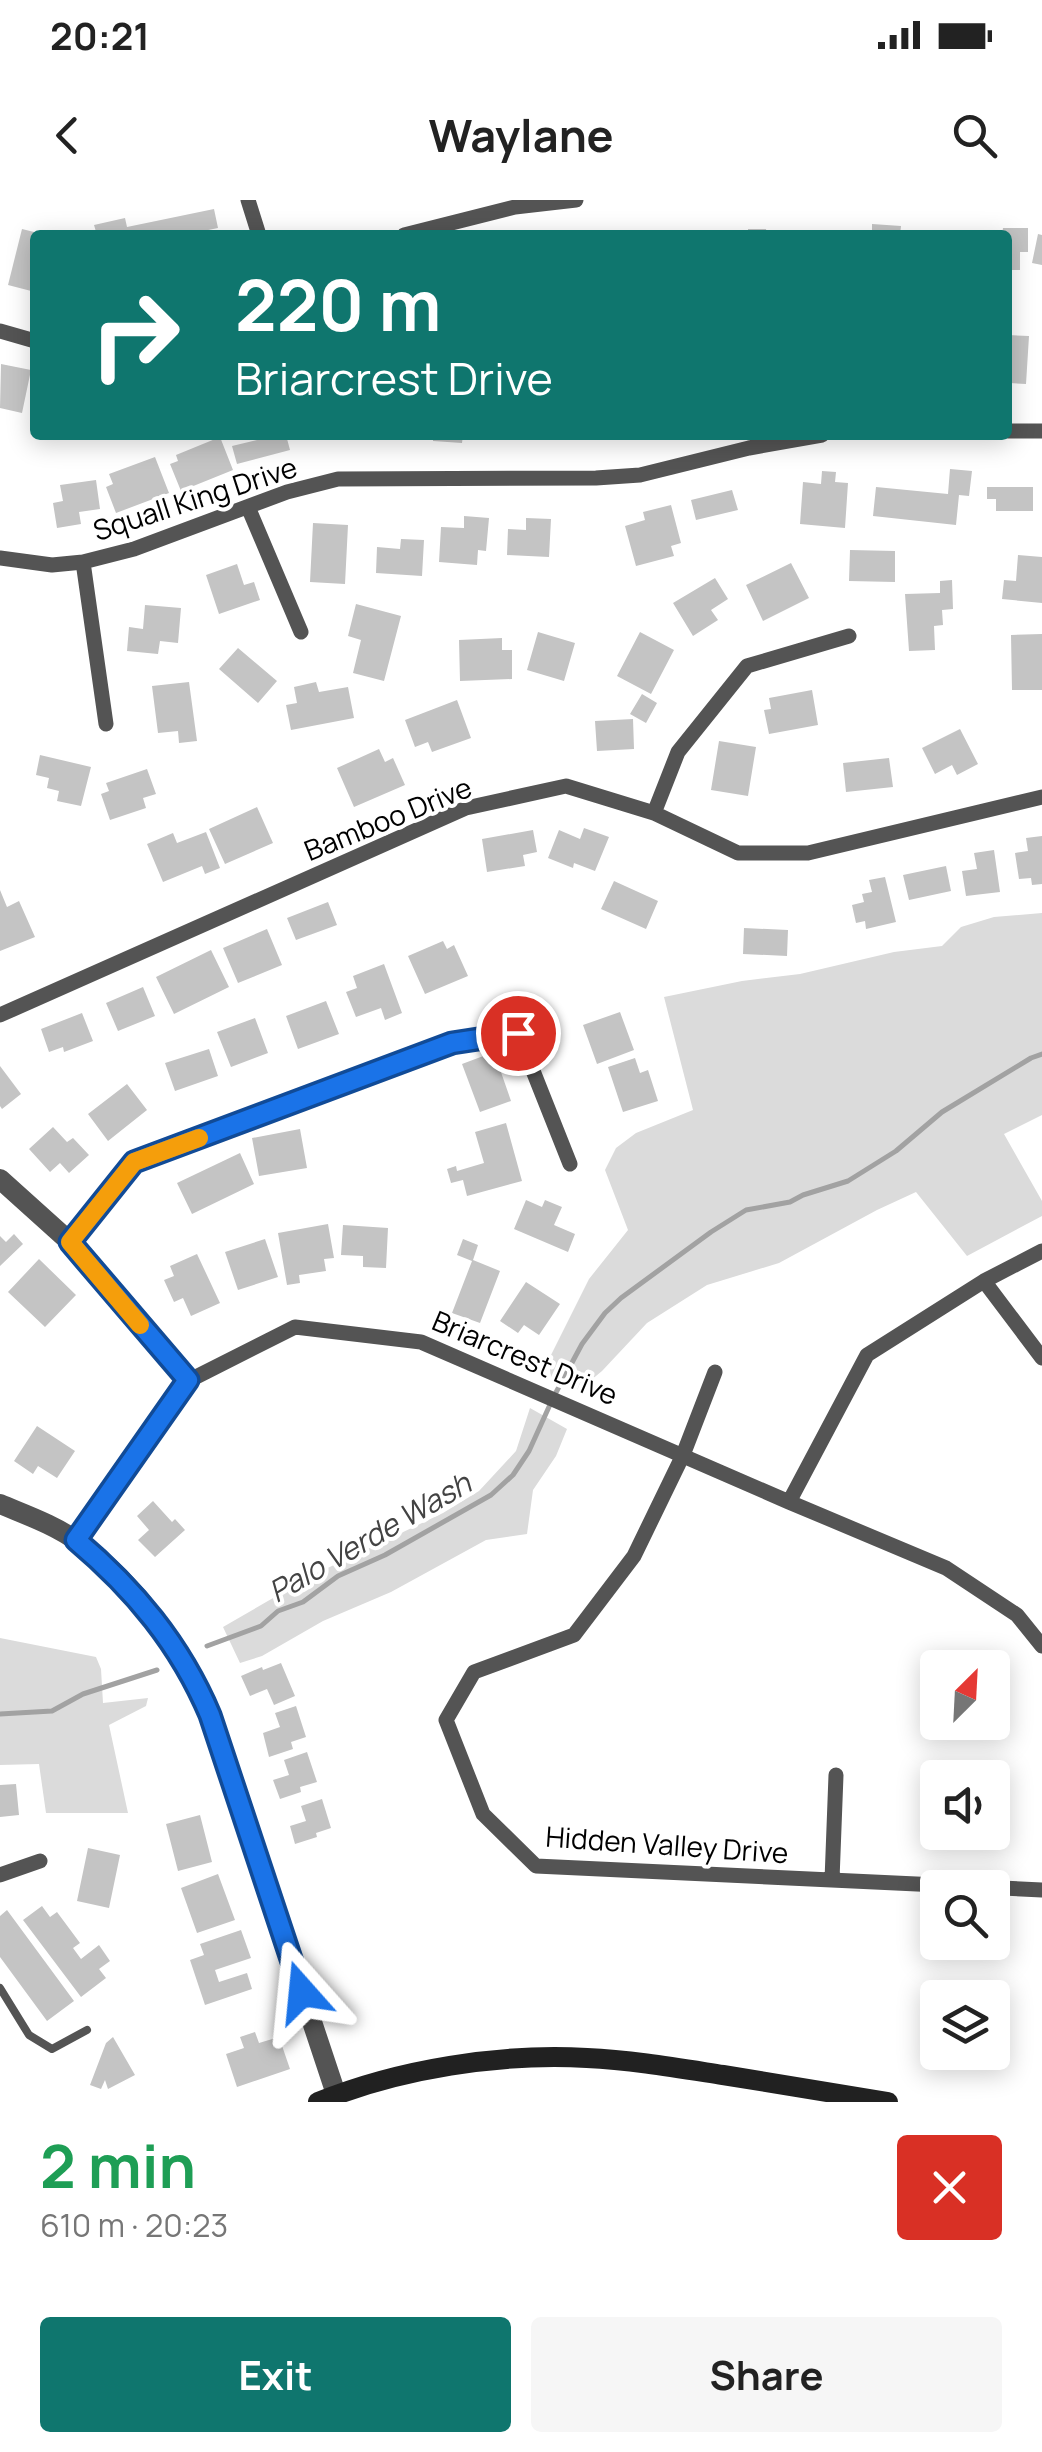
<!DOCTYPE html>
<meta charset="utf-8">
<style>
:root{--surface:#fff;--page:#f6f6f6;--text:#222;--muted:#767676;--accent:#0f766e}
body{margin:0;font-family:Manrope,sans-serif;background:var(--page);color:var(--text);height:100vh;display:flex;flex-direction:column;font-size:38px;white-space:nowrap}
*{box-sizing:border-box;margin:0}
p{font-size:32px;color:var(--muted)}
.icon{flex:none;width:55px;height:55px;fill:none;stroke:currentColor;stroke-width:2;stroke-linecap:round;stroke-linejoin:round}
.map{position:relative;height:1902px;overflow:hidden}
.panel{display:flex;flex-direction:column;background:var(--surface);flex:1}
.panel>*{flex:none}
.guide{position:absolute;left:30px;top:30px;width:982px;height:210px;border-radius:10px;box-shadow:0 5px 25px #0003;background:#0f766e;color:#fff;overflow:hidden}
.needle{width:65px;rotate:24deg}
.tools{position:absolute;left:920px;top:1450px;display:grid;gap:20px}
.tools a{display:grid;place-items:center;width:90px;height:90px;border-radius:10px;background:var(--surface);box-shadow:0 5px 25px #0003;font-size:50px}
.pin{position:absolute;display:grid;place-items:center;width:85px;height:85px;color:#fff;margin:-42px;border:5px solid #fff;border-radius:50%;box-shadow:0 2px 10px #0007}
.me{position:absolute;width:110px;margin:-55px;rotate:342deg;stroke-linejoin:round;filter:drop-shadow(0 0 8px #0008)}
.turn{display:flex;align-items:center;gap:35px;height:210px;padding:0 40px;font-size:45px}
.turn .icon{width:130px;height:130px;stroke-width:2.5}
.turn b{display:block;font-size:70px;line-height:85px}
.round{display:grid;place-items:center;flex:none;width:105px;height:105px;border-radius:10px;background:var(--page)}
.head{display:flex;align-items:center;justify-content:space-between;height:170px;padding:0 40px}
h1{font-size:60px;font-weight:700;line-height:75px;color:#1e9e55}
.cta{display:flex;gap:20px;margin-top:auto;padding:20px 40px}
.cta a{flex:1;height:115px;border-radius:10px;background:var(--accent);color:#fff;font-size:40px;font-weight:700;line-height:115px;text-align:center}
.cta a+a{background:var(--page);color:var(--text)}
.status{display:flex;justify-content:space-between;align-items:center;height:70px;padding:0 50px;background:var(--surface);direction:ltr}
.status svg{height:28px;fill:currentColor}
header{display:flex;justify-content:space-between;align-items:center;height:130px;padding:0 40px;background:var(--surface);font-size:45px;font-weight:700}
.map>svg:first-child{display:block}
.green{fill:#dbdbdb}
.lines{fill:none;stroke-linecap:round;stroke-linejoin:round}
.stream{stroke:#a2a2a2;stroke-width:5}
.building{fill:#c4c4c4}
.service{stroke:#545454;stroke-width:8}
.minor{stroke:#545454;stroke-width:15}
.tertiary{stroke:#545454;stroke-width:20}
.secondary{stroke:#212121;stroke-width:20}
.route-casing{stroke:#114b97;stroke-width:25}
.route{stroke:#1a73e8;stroke-width:18}
.slow{stroke:#f59e0b;stroke-width:18}
.labels{text-anchor:middle;stroke-width:8;stroke-linejoin:round;paint-order:stroke}
.street-label{font-size:28px;fill:#000;stroke:#fff}
.water-label{font-size:30px;font-style:italic;fill:#434343;stroke:#fff}
</style>
<div class="status"><b>20:21</b><svg viewBox="0 0 49 12"><path d="M0 12V9h3v3zM5 12V6h3v6zM10 12V3h3v9zM15 12V0h3v12zM26 1h20v11H26zM47 4h2v5h-2z"/></svg></div>
<header><svg class="icon" aria-label="back" viewBox="0 0 24 24"><path d="M15 5l-7 7 7 7"/></svg>Waylane<svg class="icon" aria-label="search" viewBox="0 0 24 24"><circle cx="10" cy="10" r="6"/><path d="M15 15l6 6"/></svg></header>
<div class="map">
<svg width="1042" height="1902" viewBox="0 0 1042 1902">
<rect width="100%" height="100%" fill="#fff"/>
<path class="green" d="M1042,713V915L1004,934L1042,1001V1016L967,1056L916,992L877,1010L779,1063L707,1085L647,1123L602,1171L579,1190L551,1179L549,1159L589,1079L628,1030L605,970L616,948L636,933L693,910L664,797L742,781L800,774L894,752L942,746L961,727L994,717Z
M530,1208L567,1229L556,1256L533,1290L527,1334L486,1340L391,1392L323,1421L262,1456L240,1463L223,1427L313,1375L443,1313L479,1291L516,1251Z
M0,1438L96,1457L101,1469L103,1503L148,1498L146,1506L109,1525L128,1613H46L39,1564L0,1565Z"/>
<g class="lines">
<path class="stream" d="M207,1446L261,1426L278,1411L303,1402L338,1376L385,1355L491,1295L513,1275L529,1251L553,1198L582,1144L605,1113L621,1098L711,1032L746,1010L790,1002L803,995L848,981L896,951L942,912L1031,858L1042,854
M0,1514L52,1511L83,1494L157,1470"/>
</g>
<path class="building" d="M214,9L218,28L184,35H97L94,25L125,18L127,27Z
M872,24L901,26L900,35H872Z
M1003,28H1028V52H1020V70H1008V35H1002Z
M22,29L42,34L35,35V92L8,85Z
M748,29H766L767,35H748Z
M1038,34L1042,35V65L1032,63Z
M1008,135L1029,136L1026,184L1009,183Z
M1,164L31,170L22,213L0,208Z
M255,235H286L290,250L237,264L232,246L257,240Z
M433,235H463L462,243L433,241Z
M220,237L233,270L181,291L170,264L178,261L176,255Z
M155,257L169,293L116,313L106,287L113,284L109,274Z
M950,269L972,271L969,296L959,295L956,325L873,316L876,287L948,294Z
M822,271L836,272L835,282L848,283L845,328L800,324L803,282L821,284Z
M96,280L100,309L79,312L81,324L57,328L53,303L63,301L60,285Z
M987,287H1033V311H996V299H987Z
M732,290L738,310L696,320L691,300Z
M671,305L681,343L671,346L674,356L636,366L625,326L645,320L643,312Z
M464,316L489,318L486,351L478,350L477,365L439,362L441,327L464,328Z
M526,318L551,319L549,357L507,355L508,329L526,330Z
M313,323L348,325L345,384L310,382Z
M401,339L424,340L422,376L376,373L377,347L400,349Z
M850,350L895,351V382L849,381Z
M1018,355L1042,357V403L1002,399L1004,380L1016,381Z
M791,363L809,398L763,421L746,385Z
M237,364L244,385L254,382L260,400L219,414L206,375Z
M715,378L728,399L711,410L718,420L693,436L673,403Z
M952,380L953,409L942,410L943,425L934,426L935,450L909,451L905,394L940,393V381Z
M356,404L401,416L384,481L353,473L361,440L348,436Z
M145,405L181,408L178,443L160,441L158,454L127,451L129,427L143,429Z
M538,432L575,443L564,481L527,470Z
M640,432L674,450L651,494L617,476Z
M1042,434V490H1012L1011,435Z
M502,438V450H512V479L460,481L459,440Z
M238,448L277,481L258,503L219,469Z
M189,482L197,541L179,543L178,531L158,533L152,486Z
M316,482L319,492L348,487L354,518L291,530L286,505L297,503L294,487Z
M812,490L818,525L769,534L764,510L771,509L769,498Z
M642,494L657,503L646,523L630,514Z
M457,500L471,538L432,552L428,542L415,547L405,520Z
M633,519L634,549L597,551L595,521Z
M960,529L978,564L957,575L952,565L935,574L922,548Z
M719,541L756,547L748,596L711,590Z
M379,549L385,562L393,558L405,585L354,607L337,568Z
M40,555L91,567L81,606L57,601L59,591L47,588L49,578L36,575Z
M889,558L893,587L846,592L843,563Z
M147,569L156,594L143,598L146,608L110,620L101,594L109,591L106,583Z
M257,607L273,643L225,664L209,629Z
M584,628L609,637L595,671L574,663L573,668L548,658L559,630L580,639Z
M533,630L537,652L523,655L525,666L487,672L482,639Z
M206,632L220,668L205,674L202,666L163,682L147,644L173,633L177,643Z
M1042,636V684L1032,685L1031,678L1019,679L1015,653L1028,651L1026,638Z
M994,650L1000,692L966,696L962,671L977,669L974,653Z
M946,666L951,691L909,700L903,675Z
M885,677L896,722L866,729L865,721L856,723L852,705L864,702L862,694L872,692L869,680Z
M614,681L658,701L646,729L601,709Z
M0,690L7,707L19,701L35,737L0,751Z
M328,702L337,725L296,740L287,718Z
M744,728L788,730L787,756L743,754Z
M267,729L282,765L238,783L223,748Z
M443,741L447,749L454,745L468,776L425,794L408,756Z
M211,750L229,787L174,814L156,777Z
M384,764L402,813L385,820L381,808L356,817L346,792L357,788L353,776Z
M143,787L155,816L118,831L106,803Z
M326,801L339,834L298,849L286,816Z
M620,812L634,850L597,864L583,825Z
M82,813L93,841L64,852L63,847L49,852L41,829Z
M255,818L268,853L231,867L217,832Z
M209,849L218,876L175,891L165,863Z
M494,852L511,901L480,912L462,864Z
M635,858L640,873L648,870L658,901L623,912L608,867Z
M0,866L21,894L2,909L0,906Z
M127,884L147,910L108,941L88,914Z
M506,923L522,981L467,996L463,980L451,983L447,969L456,966L457,971L484,963L475,932Z
M53,927L67,942L73,938L89,955L69,973L60,963L50,972L29,949Z
M300,929L307,968L259,976L252,938Z
M240,953L254,984L192,1014L177,983Z
M526,1000L542,1007L545,1000L562,1007L554,1025L575,1034L568,1052L514,1029Z
M328,1024L334,1058L324,1059L326,1071L299,1075L300,1083L287,1085L278,1033Z
M343,1025L388,1028L386,1068L363,1067V1056L341,1055Z
M14,1034L23,1044L0,1066V1036L6,1042Z
M265,1039L278,1077L238,1090L225,1052Z
M463,1039L478,1045L473,1060L500,1071L480,1123L452,1113L472,1061L457,1055Z
M197,1054L220,1103L191,1116L183,1098L174,1102L164,1080L174,1076L170,1066Z
M39,1059L76,1095L45,1127L8,1092Z
M526,1082L560,1104L539,1135L524,1125L518,1133L500,1121Z
M37,1226L75,1251L57,1278L38,1266L33,1274L14,1261Z
M153,1301L172,1322L175,1319L185,1330L155,1357L138,1340L149,1330L137,1316Z
M281,1463L295,1496L274,1505L267,1489L250,1496L241,1476L262,1467L263,1470Z
M296,1506L306,1537L291,1542L293,1549L269,1557L263,1533L280,1527L275,1513Z
M307,1552L317,1582L300,1587L301,1592L280,1599L273,1580L289,1575L284,1560Z
M16,1584L19,1615L0,1617V1585Z
M322,1599L331,1628L316,1633L317,1637L295,1644L290,1626L306,1621L301,1606Z
M200,1615L212,1662L178,1671L166,1624Z
M88,1648L120,1655L109,1708L77,1701Z
M218,1674L235,1720L197,1733L181,1688Z
M42,1706L50,1717L57,1712L80,1743L73,1748L81,1759L99,1745L110,1761L99,1769L106,1778L81,1797L23,1720Z
M7,1710L74,1801L47,1821L0,1757V1716Z
M241,1730L251,1758L215,1770L219,1782L247,1773L252,1789L205,1805L190,1760L204,1755L200,1744Z
M255,1832L259,1843L279,1837L290,1869L237,1887L226,1854L244,1848L240,1837Z
M113,1837L135,1875L108,1889L105,1880L101,1889L90,1885L106,1843Z"/>
<g class="lines">
<path class="service" d="M0,1788L29,1835L52,1849L87,1830"/>
<path class="minor" d="M248,0L259,35
M404,35L515,7L576,0
M0,131L35,141
M1008,231H1042
M248,307L301,432
M0,358L52,365L83,362L134,349L287,292L338,279L596,278L640,275L749,248L822,235
M83,362L106,524
M654,613L678,552L747,466L849,436
M0,815L466,608L566,586L654,613L738,653H808L1042,597
M70,1042L133,963L451,843L518,833L570,964
M984,1081L1042,1158
M715,1172L683,1255L634,1356L574,1435L474,1472L446,1520L483,1614L536,1666L1042,1690
M188,1181L295,1127L421,1142L789,1302L946,1368L1017,1415L1042,1446
M789,1302L867,1155L984,1081L1042,1051
M0,1675L40,1661
M832,1680L836,1575"/>
<path class="tertiary" d="M0,979L70,1042L188,1181L76,1340
M0,1304C26,1315 55,1325 78,1342C137,1384 181,1448 210,1515L336,1894"/>
<path class="secondary" d="M318,1902C399,1869 500,1853 587,1858C632,1860 678,1868 723,1875C778,1884 833,1893 888,1902"/>
</g>
<g class="lines">
<defs>
<path id="route" d="M302,1792L210,1515C180,1444 134,1389 76,1340L188,1180L70,1042L134,962L452,843L518,833"/>
</defs>
<use href="#route" class="route-casing"/>
<use href="#route" class="route"/>
<path class="slow" d="M140,1125L70,1042L134,962L199,938"/>
</g>
<g class="labels">
<g class="street-label">
<text transform="translate(195 299) rotate(-18)" y="10">Squall King Drive</text>
<text transform="translate(388 619) rotate(-22)" y="10">Bamboo Drive</text>
<text transform="translate(525 1158) rotate(23)" y="10">Briarcrest Drive</text>
<text transform="translate(667 1645) rotate(4)" y="10">Hidden Valley Drive</text>
</g>
<g class="water-label">
<text transform="translate(370 1338) rotate(-30)" y="10">Palo Verde Wash</text>
</g>
</g>
</svg>
<div class="tools">
<a><svg class="needle" viewBox="-14 -14 28 28"><path d="M0-13l5 13h-10z" fill="#e53935"/><path d="M0 13l5-13h-10z" fill="#767676"/></svg></a>
<a><svg class="icon" aria-label="sound" viewBox="0 0 24 24"><path d="M4 9h4l5-4v14l-5-4H4zM17 9q2 3 0 6"/></svg></a>
<a><svg class="icon" aria-label="search" viewBox="0 0 24 24"><circle cx="10" cy="10" r="6"/><path d="M15 15l6 6"/></svg></a>
<a><svg class="icon" aria-label="layers" viewBox="0 0 24 24"><path d="M12 4l9 5-9 5-9-5zM3 14l9 5 9-5"/></svg></a>
</div>
<div class="pin" style="left:518px;top:833px;background:#d93025"><svg class="icon" aria-label="arrive" viewBox="0 0 24 24"><path d="M6 21V4h12l-3 4 3 4H6"/></svg></div>
<svg class="me" style="left:302px;top:1792px" viewBox="-20 -20 40 40"><path d="M0-17L14 15 0 8-14 15z" fill="#1a73e8" stroke="#fff" stroke-width="4"/></svg>
<div class="guide">
<div class="turn"><svg class="icon" aria-label="right" viewBox="0 0 24 24"><path d="M7 20v-9h11M14 6l5 5-5 5"/></svg><div><b>220 m</b>Briarcrest Drive</div></div>
</div>
</div>
<section class="panel">
<div class="head"><div><h1>2 min</h1><p>610 m · 20:23</p></div><a class="round" style="background:#d93025;color:#fff"><svg class="icon" aria-label="close" viewBox="0 0 24 24"><path d="M6 6l12 12M18 6L6 18"/></svg></a></div>
<div class="cta"><a>Exit</a><a>Share</a></div>
</section>
